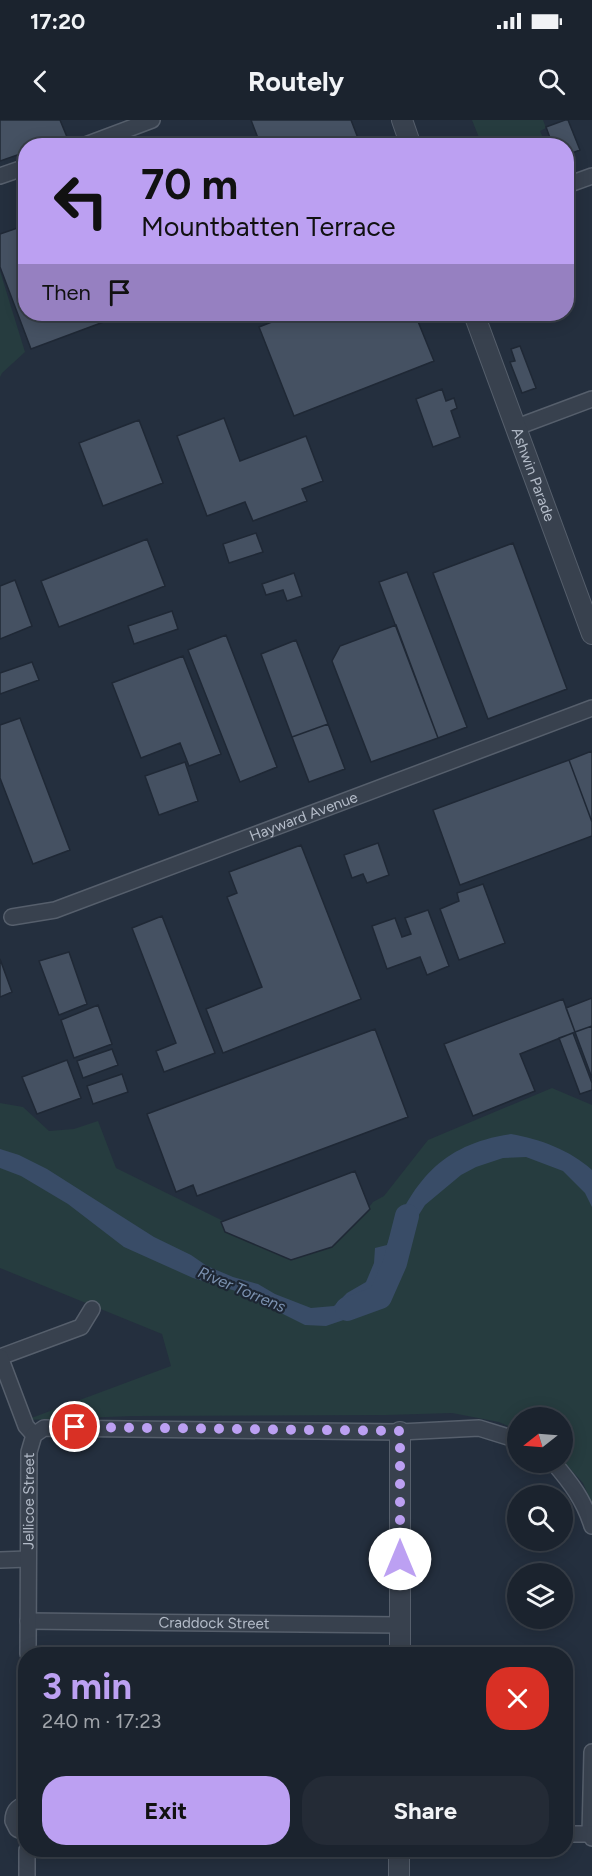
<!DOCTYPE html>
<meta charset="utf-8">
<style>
:root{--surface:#1b232e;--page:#242b36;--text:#f1f3f6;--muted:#a0a4aa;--line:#39404a;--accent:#bca0f2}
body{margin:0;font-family:Figtree,sans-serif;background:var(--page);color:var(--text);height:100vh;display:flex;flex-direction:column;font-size:22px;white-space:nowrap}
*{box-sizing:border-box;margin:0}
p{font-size:20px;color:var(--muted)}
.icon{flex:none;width:33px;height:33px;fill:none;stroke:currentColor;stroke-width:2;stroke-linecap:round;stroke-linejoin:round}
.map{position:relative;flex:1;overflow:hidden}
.drawer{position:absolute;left:18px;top:1527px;width:555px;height:210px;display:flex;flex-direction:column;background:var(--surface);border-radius:24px;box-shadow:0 3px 15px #0003,0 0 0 2px var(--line)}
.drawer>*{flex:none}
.banner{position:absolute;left:18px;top:18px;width:556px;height:183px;border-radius:24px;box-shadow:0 3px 15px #0003,0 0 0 2px var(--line);background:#bca0f2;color:#111;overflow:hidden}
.needle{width:39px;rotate:253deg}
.buttons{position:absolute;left:507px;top:1287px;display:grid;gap:12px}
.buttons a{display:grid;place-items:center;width:66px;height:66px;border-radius:50%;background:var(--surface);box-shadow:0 3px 15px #0003,0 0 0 2px var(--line);font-size:30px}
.pin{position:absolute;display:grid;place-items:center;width:51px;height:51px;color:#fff;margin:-26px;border:3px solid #fff;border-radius:50%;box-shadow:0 2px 6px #0007}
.me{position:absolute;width:66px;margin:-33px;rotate:0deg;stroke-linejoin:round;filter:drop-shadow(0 0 4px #0008)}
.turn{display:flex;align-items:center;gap:21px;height:126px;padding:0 24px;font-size:27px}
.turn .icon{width:78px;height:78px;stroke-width:2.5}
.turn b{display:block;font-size:42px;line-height:51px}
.then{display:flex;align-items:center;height:57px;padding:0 24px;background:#0003;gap:12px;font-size:22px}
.round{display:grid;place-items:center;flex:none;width:63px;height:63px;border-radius:24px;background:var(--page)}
.head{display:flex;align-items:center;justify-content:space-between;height:102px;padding:0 24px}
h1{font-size:36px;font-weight:700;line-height:45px;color:var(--accent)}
.primary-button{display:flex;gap:12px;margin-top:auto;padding:12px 24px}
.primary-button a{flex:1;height:69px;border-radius:24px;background:var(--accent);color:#111;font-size:24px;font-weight:700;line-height:69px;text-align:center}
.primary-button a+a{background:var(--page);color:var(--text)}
.status{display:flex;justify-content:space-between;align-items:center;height:42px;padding:0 30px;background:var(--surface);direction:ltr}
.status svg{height:16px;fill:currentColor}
header{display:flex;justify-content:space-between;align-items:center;height:78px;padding:0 24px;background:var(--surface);font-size:27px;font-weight:700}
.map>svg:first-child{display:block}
.green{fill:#263c3f}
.water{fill:#394c67}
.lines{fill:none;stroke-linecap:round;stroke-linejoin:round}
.river{stroke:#394c67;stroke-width:24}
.building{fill:#455162;stroke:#1f2835;stroke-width:1.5}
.minor-casing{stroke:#565f6c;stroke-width:18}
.tertiary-casing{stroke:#565f6c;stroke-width:22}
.minor{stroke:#38414e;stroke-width:15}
.tertiary{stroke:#38414e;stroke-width:20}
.route{stroke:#bca0f2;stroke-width:10;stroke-dasharray:0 18}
.labels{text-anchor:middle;stroke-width:4.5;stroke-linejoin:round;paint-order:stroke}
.street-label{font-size:15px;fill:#b4bcc9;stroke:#1d2633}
.water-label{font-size:16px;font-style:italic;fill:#7c92b1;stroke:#1d2633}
</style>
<div class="status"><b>17:20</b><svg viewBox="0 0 49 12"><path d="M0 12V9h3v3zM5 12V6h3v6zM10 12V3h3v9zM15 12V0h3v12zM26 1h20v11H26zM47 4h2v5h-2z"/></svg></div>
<header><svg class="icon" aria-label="back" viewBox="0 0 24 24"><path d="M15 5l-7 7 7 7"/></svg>Routely<svg class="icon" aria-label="search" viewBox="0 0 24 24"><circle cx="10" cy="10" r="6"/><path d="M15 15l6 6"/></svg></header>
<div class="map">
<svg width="592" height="1756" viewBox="0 0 592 1756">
<rect width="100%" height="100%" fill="#242f3e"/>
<path class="green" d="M472,0H543L546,8L540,11L546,25H482Z
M0,151L25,232L2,253L0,257Z
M552,968L592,985V1384L583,1363L563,1341L562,1298H518L517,1310L499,1302L452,1293L386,1295L133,1296L26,1300L171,1246L162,1214L0,1148V983L23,987L49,1011L74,1009L98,1001L116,1048L288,1133L354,1106L373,1082L384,1076L428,1020Z"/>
<path class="water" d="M511,1014C540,1019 570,1030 592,1050V1087L585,1073L563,1051L526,1037L503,1038L476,1047L461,1055L425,1085L393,1136L375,1183L364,1193L326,1206L305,1205L239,1172L193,1158L124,1127L68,1084L21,1056L0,1048V1029L19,1035L47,1049L154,1117L191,1135L207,1146L233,1157L258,1164L275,1174L311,1188L334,1186L347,1173L366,1162L374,1143L375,1128L387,1125C412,1062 441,1024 511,1014Z"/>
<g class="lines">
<path class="river" d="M347,1189L380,1177L395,1143L407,1096"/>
</g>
<path class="building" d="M0,0H60L67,17L43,26H26V32L0,41Z
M251,0H351L361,26H261Z
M565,0H568L580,30L567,35V26H553L546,7Z
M26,105V194H125L31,229L0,147V114Z
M292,194H415L434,241L294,296L259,207Z
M520,226L536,268L522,273L510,242L515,241L511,229Z
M442,269L446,281L454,278L457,288L451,291L460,317L433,327L416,279Z
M224,298L240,341L306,316L323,361L302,369L307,381L253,401L245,382L207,396L177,316Z
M139,300L163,363L103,386L79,323Z
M256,413L263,432L229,443L223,424Z
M147,419L165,466L59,507L41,461Z
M513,423L567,569L488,599L433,453Z
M407,452L467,607L438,618L379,462Z
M294,453L302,476L287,481L283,470L266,475L262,464Z
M15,460L32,506L0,519V466Z
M172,491L178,509L134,524L128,506Z
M396,505L438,618L371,642L332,541L340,526Z
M226,515L277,647L240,662L188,530Z
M296,520L328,604L292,617L261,534Z
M183,536L221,634L189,646L180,623L141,638L112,563Z
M32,542L39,560L0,574V553Z
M20,598L70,730L33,744L0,658V605Z
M328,604L345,649L309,662L292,617Z
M592,631V702L569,640Z
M569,640L592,702V716L460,765L433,690Z
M185,642L198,681L159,695L145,656Z
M378,723L389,755L367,763L363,754L352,758L344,735Z
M301,725L361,879L223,933L206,889L262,867L227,777L237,773L229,752Z
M483,764L505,823L459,840L440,789L459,781L457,773Z
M428,790L449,846L427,855L420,837L387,849L372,806L395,798L402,817L411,814L405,798Z
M162,796L215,933L164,952L156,931L176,923L132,808Z
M69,832L87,884L59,895L39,841Z
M0,839L12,872L0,877Z
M592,878V906L575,912L566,888Z
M563,879L575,912L520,934L535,971L473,996L444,924Z
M98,885L112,924L74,938L61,900Z
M592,906V958L575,912Z
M375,909L408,997L197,1076L193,1065L176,1072L147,994Z
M573,913L592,963V970L580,974L559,918Z
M112,929L118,945L83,958L77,941Z
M67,940L81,978L37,994L22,957Z
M122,954L128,972L93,984L87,966Z
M355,1051L370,1089L332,1127L291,1140L225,1112L221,1102Z"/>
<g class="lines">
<defs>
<g id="minor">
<path d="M83,26L152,0"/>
<path d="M0,56L26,47"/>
<path d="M567,65L592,56"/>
<path d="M517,307L592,279"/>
<path id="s1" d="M12,797L55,790L592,588"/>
<path d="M0,1237L81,1207L92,1189"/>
<path d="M0,1237L26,1306L34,1315"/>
<path d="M553,1342C571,1363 584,1380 592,1406"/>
<path d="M0,1440L28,1439"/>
<path id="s2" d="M28,1501L400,1505"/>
<path id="s3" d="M28,1534L29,1332L34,1315L44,1308L400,1312L479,1308L518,1320"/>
<path d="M592,1632L590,1714L592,1718"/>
<path d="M26,1684C16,1687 13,1692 13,1701L17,1709L26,1713"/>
<path d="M566,1714H590"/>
<path d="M27,1756V1730"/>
</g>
<g id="tertiary">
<path d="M402,0L411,26"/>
<path id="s4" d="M474,194L592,514"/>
<path d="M400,1534V1312"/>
<path d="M399,1730V1756"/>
</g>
</defs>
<use href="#minor" class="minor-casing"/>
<use href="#tertiary" class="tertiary-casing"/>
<use href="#minor" class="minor"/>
<use href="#tertiary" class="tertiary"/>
</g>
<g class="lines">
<path class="route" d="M75,1307L400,1311V1439"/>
</g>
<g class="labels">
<g class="street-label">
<text dy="5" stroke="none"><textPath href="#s4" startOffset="171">Ashwin Parade</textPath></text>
<text dy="5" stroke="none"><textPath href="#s1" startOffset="309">Hayward Avenue</textPath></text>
<text dy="5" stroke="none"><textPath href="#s3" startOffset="153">Jellicoe Street</textPath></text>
<text dy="5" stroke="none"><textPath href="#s2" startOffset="186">Craddock Street</textPath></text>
</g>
<g class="water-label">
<text transform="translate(242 1169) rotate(23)" y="6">River Torrens</text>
</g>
</g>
</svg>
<div class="buttons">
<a><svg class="needle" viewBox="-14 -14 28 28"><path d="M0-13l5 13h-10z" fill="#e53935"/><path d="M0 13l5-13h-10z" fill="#a0a4aa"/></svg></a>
<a><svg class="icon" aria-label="search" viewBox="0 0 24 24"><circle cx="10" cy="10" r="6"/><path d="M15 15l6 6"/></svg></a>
<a><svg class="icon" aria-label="layers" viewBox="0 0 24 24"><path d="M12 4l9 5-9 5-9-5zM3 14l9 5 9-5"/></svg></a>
</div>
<div class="pin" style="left:75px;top:1307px;background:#d93025"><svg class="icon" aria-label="arrive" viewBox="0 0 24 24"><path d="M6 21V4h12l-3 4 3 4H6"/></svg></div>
<svg class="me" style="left:400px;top:1439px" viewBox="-20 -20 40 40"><circle r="19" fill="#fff"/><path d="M0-13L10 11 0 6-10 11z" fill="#bca0f2"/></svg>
<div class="banner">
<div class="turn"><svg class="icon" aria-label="left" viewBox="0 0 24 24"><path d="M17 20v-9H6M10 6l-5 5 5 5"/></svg><div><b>70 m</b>Mountbatten Terrace</div></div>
<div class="then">Then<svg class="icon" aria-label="arrive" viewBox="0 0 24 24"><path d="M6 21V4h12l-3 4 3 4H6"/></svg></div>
</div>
<section class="drawer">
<div class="head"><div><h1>3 min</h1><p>240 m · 17:23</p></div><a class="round" style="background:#d93025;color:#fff"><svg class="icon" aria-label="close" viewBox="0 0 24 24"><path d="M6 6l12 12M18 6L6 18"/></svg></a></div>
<div class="primary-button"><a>Exit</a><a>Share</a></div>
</section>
</div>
